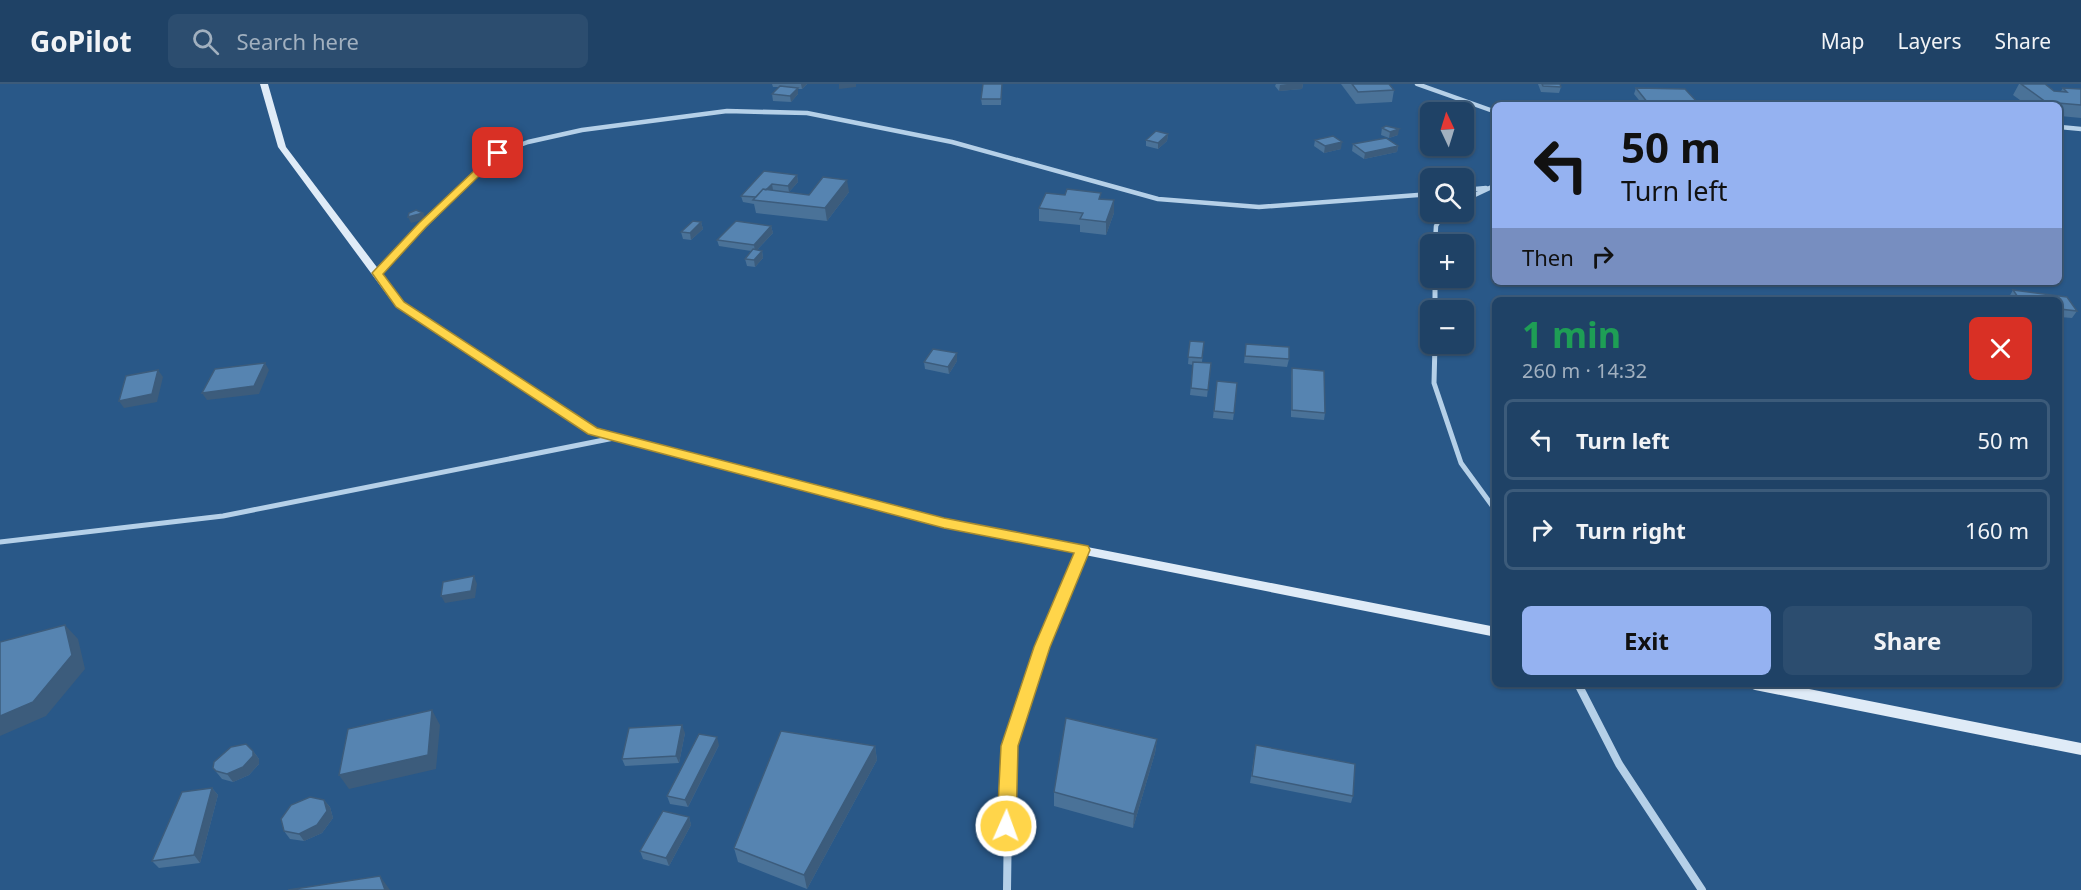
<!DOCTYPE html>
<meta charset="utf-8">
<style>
:root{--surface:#1f4266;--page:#2c4d6f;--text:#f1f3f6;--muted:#a1b0bf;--line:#3c5b7a;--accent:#95b2f1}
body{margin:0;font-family:"Noto Sans",sans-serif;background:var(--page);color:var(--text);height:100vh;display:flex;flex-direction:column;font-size:22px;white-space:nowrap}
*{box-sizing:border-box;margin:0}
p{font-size:20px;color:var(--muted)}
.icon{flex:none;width:33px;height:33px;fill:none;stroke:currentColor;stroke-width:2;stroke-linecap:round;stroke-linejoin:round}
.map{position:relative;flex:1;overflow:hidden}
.drawer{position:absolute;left:1492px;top:213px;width:570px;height:390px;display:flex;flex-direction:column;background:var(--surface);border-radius:9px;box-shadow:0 2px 4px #0004,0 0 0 2px var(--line)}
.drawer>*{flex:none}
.hud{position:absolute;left:1492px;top:18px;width:570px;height:183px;border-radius:9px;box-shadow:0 2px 4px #0004,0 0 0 2px var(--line);background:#95b2f1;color:#111;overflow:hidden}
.needle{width:39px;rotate:356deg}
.tools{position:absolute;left:1420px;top:18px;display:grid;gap:12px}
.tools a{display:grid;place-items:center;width:54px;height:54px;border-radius:9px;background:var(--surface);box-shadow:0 2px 4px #0004,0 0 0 2px var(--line);font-size:30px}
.pin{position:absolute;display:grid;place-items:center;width:51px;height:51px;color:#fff;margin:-26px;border-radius:12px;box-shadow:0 3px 9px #0006}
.me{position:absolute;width:66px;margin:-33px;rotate:2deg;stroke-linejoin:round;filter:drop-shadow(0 0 4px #0008)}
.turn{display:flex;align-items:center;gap:21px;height:126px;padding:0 30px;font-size:27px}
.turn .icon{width:78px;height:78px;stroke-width:2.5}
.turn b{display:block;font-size:42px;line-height:51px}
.then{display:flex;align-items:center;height:57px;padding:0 30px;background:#0003;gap:12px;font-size:22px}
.round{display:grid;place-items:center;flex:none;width:63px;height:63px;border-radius:9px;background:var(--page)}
.overview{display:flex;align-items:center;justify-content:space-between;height:102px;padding:0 30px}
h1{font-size:36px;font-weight:700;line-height:45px;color:#1e9e55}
.primary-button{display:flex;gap:12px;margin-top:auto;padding:12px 30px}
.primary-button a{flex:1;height:69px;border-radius:9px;background:var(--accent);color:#111;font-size:24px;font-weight:700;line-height:69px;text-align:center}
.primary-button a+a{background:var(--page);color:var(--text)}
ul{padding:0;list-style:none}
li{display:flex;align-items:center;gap:18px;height:81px;margin:0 12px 9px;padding:0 18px;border:3px solid var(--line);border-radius:9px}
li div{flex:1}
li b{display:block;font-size:22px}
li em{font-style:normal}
header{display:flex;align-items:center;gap:36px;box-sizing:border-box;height:84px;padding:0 30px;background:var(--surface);border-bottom:2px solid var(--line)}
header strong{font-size:28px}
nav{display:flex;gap:33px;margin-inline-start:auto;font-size:21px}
.search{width:420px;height:54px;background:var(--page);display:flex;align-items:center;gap:15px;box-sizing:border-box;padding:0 21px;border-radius:9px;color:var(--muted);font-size:22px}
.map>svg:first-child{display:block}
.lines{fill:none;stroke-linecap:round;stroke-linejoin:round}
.minor-far2{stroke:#b5d0e8;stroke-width:4.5}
.minor-far1{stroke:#b5d0e8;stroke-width:5}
.minor{stroke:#b5d0e8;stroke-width:8}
.secondary{fill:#dfebf7;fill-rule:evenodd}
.wall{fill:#4a7298}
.shaded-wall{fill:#3c5c7c}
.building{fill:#5684b1;stroke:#3c5c7c;stroke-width:1.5}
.route{fill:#ffd54a;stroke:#a68a30;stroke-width:1.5}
</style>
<header>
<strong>GoPilot</strong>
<div class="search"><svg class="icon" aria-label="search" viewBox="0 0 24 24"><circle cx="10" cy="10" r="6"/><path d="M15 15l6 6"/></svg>Search here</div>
<nav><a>Map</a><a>Layers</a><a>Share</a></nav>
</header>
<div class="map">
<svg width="2081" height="806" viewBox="0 0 2081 806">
<rect width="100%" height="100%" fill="#295888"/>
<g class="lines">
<path class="minor-far2" d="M1417,0L1496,28
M2060,43L2081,45
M1464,106L1486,104
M1464,116L1496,101
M1435,160L1436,142L1444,128
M377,189L498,69L528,58L582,46L727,27L807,29L952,58L1158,115L1259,123L1431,110
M1435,194V201"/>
<path class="minor-far1" d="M1435,199V226
M1435,260L1434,299L1461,379L1496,427
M0,458L223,432L614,354"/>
<path class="minor" d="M1578,600L1619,680L1702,806
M1007,806L1009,662L1042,563L1083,466"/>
<path class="secondary" d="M260,0H268L286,63L404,219L596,344L944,435L1496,543V553L944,443L588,350L396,223L278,63Z
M1748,600H1784L2081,659V671L1755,606L1750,604Z"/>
</g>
<path class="wall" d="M772,0H807L802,5H798V10L791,18L773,17L772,10L779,3H773Z
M1002,0L1001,21H982L981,15Z
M1276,0H1303L1302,5L1279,7L1275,2Z
M1341,0H1389L1394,6L1392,18L1356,20Z
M1538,0H1560L1561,3L1559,9L1541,8Z
M2019,0H2045L2054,7H2061L2063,4L2081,5V34L2060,32V21H2027L2013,11Z
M1636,4L1699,20L1698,21H1643L1634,10Z
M1382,44L1398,51L1389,54L1381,51Z
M1168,50L1167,57L1158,65L1146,62V56Z
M1315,56L1341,65L1324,69L1314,62Z
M1353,60L1398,62L1397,68L1364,75L1352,67Z
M764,87L797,91L798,98L789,108L809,111L849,108L827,137L756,129L754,120L743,118L741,112Z
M1101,115L1114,129L1106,151L1080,148V141L1039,137V124Z
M701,138L703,145L691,156L683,155L681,148Z
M771,142L773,149L757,166L762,167L763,174L755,183L747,182L745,175L751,167L719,162L717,156Z
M2013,206L2067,213L2077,227L2072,234L2060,233V216H2011L2009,213Z
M1190,257L1204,258L1202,278L1211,279L1207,313L1190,311L1193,281L1188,280Z
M1246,260L1289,275L1287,283L1244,279Z
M957,269V277L949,290L925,285L924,278Z
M1292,284L1325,329L1324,336L1291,333V291Z
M1217,297L1234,329L1233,336L1213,334Z
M685,649L679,679L625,682L622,675Z
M1157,655L1155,669L1133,744L1054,722V708Z
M719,661L688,723L670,720L667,712Z
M1256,661L1353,712L1351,719L1250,699Z
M875,662L877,676L807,805L738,778L734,764Z
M253,667L259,675V680L249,691L233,698L222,695L213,684Z
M212,704L218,711L200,779L159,784L152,777Z
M324,716L330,723L333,734L322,749L304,757L290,755L284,747Z
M689,733L691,741L669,782L643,775L640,767Z"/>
<path class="shaded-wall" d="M801,0H807L802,5Z
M839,0H856V3L839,5Z
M1287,0H1303L1302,5L1279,7L1280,1Z
M798,4V10L791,18L790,12Z
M1399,45L1398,51L1389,54L1390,48Z
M1168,50L1167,57L1158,65V59Z
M1342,58L1341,65L1324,69L1325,62Z
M1398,62L1397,68L1364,75L1365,69Z
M797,91L798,98L789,108L788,102Z
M847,96L849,108L827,137L825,124Z
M772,100L773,106L759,114Z
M1114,116V129L1106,151V138Z
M423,129L426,135L411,139L408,133Z
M701,138L703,145L691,156L690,149Z
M771,142L773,149L755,168L754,161Z
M762,167L763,174L755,183L754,176Z
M957,269V277L949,290L948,283Z
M265,279L269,286L259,310L207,316L202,309Z
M158,286L163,293L157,318L124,324L119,317Z
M474,492L477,500L475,514L445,519L441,512Z
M65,541L78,555L85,585L46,632L0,652V632Z
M432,626L440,641L436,685L349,705L339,691Z
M682,641L685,649L679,679L676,672Z
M717,653L719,661L688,723L685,716Z
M1157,655L1155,669L1133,744L1134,730Z
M875,662L877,676L807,805L804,791Z
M253,667L259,675V680L249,691L233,698L227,690Z
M212,704L218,711L200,779L194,771Z
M324,716L330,723L333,734L322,749L304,757L299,750Z
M689,733L691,741L669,782L666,774Z
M380,792L390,806H385Z"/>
<path class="building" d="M983,0H1002L1001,15H981Z
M1352,0H1389L1394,6L1358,8Z
M1542,0H1560L1561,3L1543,2Z
M2021,0H2045L2054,7L2067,8L2063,4L2081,5V21L2046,18Z
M780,2L798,4L790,12L772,10Z
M1636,4L1685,5L1699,20L1648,19Z
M1386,42L1399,45L1390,48L1382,44Z
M1156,47L1168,50L1158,59L1146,56Z
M1333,52L1342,58L1325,62L1315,56Z
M1386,54L1398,62L1365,69L1353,60Z
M764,87L797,91L788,102L772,100L766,106L763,105L756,113L741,112Z
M823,93L847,96L825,124L753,116L763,105L809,111Z
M1067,105L1101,109L1099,115L1114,116L1106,138L1080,135L1083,129L1039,124L1046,109L1065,111Z
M416,126L423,129L408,133L409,129Z
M693,137L701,138L690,149L681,148Z
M736,137L771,142L754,161L717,156Z
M753,165L762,167L754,176L745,175Z
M2013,206L2067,213L2077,227L2060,225V216H2020Z
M1190,257L1204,258L1202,274L1188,273Z
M1246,260L1289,263V275L1245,272Z
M933,265L957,269L948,283L924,278Z
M1193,278L1211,279L1208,306L1191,304Z
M265,279L254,302L202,309L215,285Z
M1292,284L1324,287L1325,329L1292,326Z
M158,286L152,310L119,317L126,292Z
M1217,297L1237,299L1234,329L1214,327Z
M474,492L471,507L441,512L443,498Z
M65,541L72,571L33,618L0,632V558Z
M432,626L428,671L339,691L348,645Z
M1066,634L1157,655L1134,730L1054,708Z
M682,641L676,672L622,675L629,644Z
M781,647L875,662L804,791L734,764Z
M699,650L717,653L685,716L667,712Z
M246,660L253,667V672L243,683L227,690L216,687L213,684L214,678L231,663Z
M1256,661L1355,680L1353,712L1252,692Z
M212,704L194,771L152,777L182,708Z
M310,713L324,716L327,727L317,741L299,750L284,747L281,735L291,721Z
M663,727L689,733L666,774L640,767Z
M380,792L385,806H288Z"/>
<path class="route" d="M495,67L503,69L426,143L383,190L404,218L597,344L944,434L1088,462L1090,466L1050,563L1018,662L1016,742L1013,748L1006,750L1000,748L997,742L1001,662L1034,563L1074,469L944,444L588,350L396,223L372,189L419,139Z"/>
</svg>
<div class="tools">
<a><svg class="needle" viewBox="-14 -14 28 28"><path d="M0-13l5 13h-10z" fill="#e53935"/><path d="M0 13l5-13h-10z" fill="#a1b0bf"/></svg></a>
<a><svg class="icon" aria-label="search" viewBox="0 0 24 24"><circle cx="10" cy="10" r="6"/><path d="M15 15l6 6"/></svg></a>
<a>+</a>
<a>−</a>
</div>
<div class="pin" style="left:498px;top:69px;background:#d93025"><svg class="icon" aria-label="arrive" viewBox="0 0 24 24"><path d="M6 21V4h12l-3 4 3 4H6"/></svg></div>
<svg class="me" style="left:1006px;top:742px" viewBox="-20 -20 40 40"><circle r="17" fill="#ffd54a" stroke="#fff" stroke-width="3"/><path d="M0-11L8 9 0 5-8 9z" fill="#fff"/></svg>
<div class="hud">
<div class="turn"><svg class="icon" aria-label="left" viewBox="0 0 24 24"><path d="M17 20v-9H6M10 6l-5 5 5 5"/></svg><div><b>50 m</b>Turn left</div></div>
<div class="then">Then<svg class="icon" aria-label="right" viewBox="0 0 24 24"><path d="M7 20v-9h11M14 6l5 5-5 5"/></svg></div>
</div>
<section class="drawer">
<div class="overview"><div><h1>1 min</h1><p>260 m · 14:32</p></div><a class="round" style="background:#d93025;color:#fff"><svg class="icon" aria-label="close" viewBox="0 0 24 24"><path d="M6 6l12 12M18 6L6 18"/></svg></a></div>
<ul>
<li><svg class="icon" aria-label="left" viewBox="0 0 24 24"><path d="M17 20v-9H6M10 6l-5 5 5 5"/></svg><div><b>Turn left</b></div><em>50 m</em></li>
<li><svg class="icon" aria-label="right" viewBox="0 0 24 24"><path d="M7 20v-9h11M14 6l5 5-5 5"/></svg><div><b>Turn right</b></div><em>160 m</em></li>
</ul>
<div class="primary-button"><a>Exit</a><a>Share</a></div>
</section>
</div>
